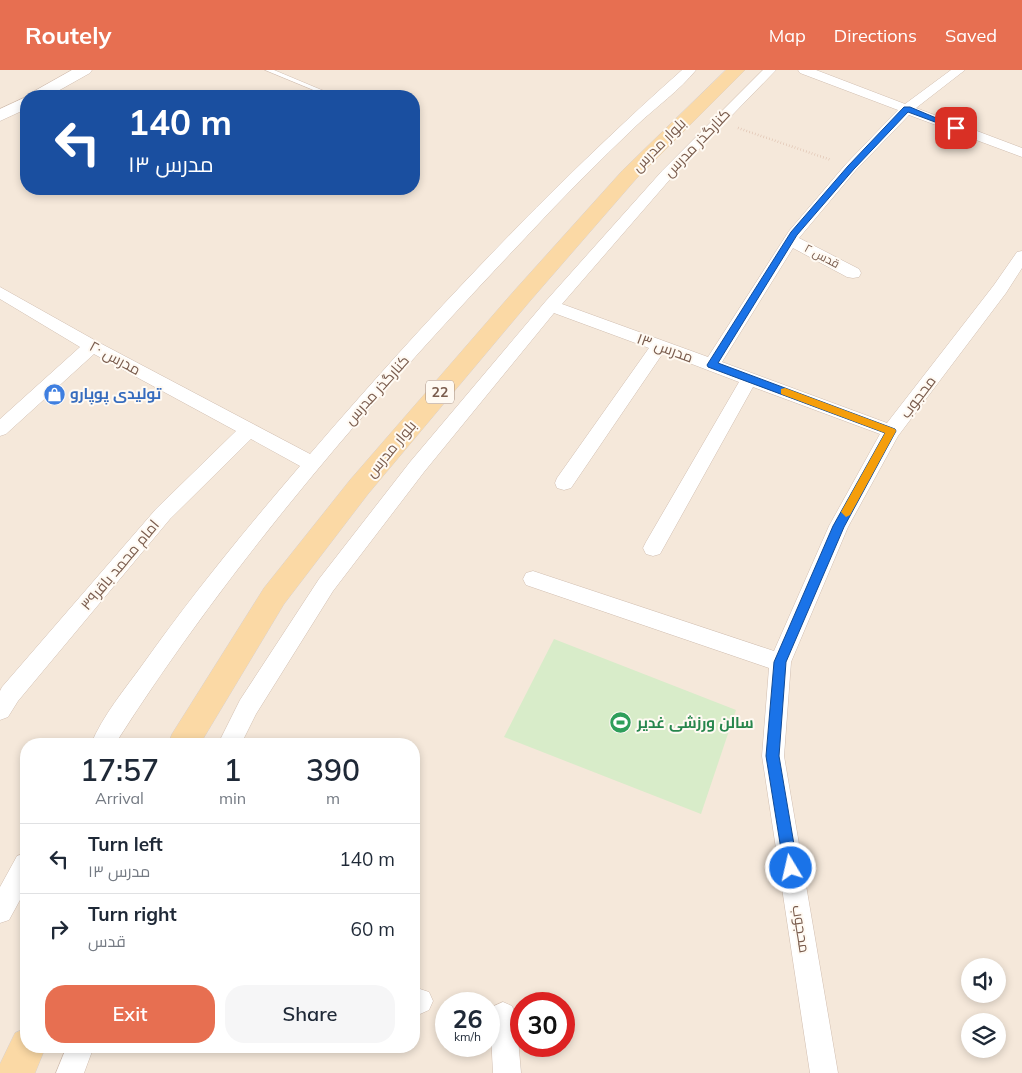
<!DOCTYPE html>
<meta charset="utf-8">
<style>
:root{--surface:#fff;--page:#f6f6f7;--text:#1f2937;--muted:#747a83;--line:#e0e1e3;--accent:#e76f51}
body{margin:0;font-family:Mulish,Cairo,sans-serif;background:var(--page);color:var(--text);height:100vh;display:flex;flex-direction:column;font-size:19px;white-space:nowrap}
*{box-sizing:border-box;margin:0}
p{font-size:16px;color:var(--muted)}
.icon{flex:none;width:28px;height:28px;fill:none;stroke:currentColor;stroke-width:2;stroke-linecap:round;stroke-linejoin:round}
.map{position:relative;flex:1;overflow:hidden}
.panel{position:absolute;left:20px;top:668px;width:400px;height:315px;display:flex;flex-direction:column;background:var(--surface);border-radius:20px;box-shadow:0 2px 8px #0003}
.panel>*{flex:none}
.top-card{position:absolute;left:20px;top:20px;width:400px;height:105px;border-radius:20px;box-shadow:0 2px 8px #0003;background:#1a4fa0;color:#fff;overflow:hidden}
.controls{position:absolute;left:961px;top:888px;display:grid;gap:10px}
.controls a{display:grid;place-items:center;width:45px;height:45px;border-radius:50%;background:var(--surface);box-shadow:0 2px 8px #0003;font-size:25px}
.speed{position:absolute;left:435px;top:922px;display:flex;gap:10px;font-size:25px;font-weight:700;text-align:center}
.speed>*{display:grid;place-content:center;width:65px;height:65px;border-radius:50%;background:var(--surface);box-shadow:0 2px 8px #0003;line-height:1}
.speed small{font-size:12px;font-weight:400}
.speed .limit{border:8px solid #d22;background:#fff;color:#111}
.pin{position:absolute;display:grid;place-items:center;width:42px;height:42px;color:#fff;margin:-21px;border-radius:10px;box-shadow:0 2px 8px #0006}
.me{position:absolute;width:55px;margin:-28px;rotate:351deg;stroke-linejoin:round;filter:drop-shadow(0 0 4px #0008)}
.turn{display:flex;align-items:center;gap:18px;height:105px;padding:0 25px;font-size:22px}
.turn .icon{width:65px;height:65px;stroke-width:2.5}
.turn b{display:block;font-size:35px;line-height:42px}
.eta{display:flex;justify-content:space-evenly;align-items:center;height:85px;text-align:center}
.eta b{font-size:30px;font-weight:600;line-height:35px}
.button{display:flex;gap:10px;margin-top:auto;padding:10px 25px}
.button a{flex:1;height:58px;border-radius:20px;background:var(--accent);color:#fff;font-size:20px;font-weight:600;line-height:58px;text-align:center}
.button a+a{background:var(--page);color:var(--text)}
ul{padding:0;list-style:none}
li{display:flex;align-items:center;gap:15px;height:70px;padding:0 25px;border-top:1px solid var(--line)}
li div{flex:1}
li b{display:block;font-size:19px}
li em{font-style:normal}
header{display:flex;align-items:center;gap:30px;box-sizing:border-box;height:70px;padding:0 25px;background:var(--accent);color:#fff}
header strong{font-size:24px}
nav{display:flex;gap:28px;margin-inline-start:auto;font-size:18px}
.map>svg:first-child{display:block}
.residential{fill:#f5e8da;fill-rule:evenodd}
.green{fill:#d8ecc9}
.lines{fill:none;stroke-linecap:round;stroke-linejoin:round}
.service-casing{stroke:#d1beb0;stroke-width:1}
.minor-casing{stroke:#d1beb0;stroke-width:1}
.tertiary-casing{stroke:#d1beb0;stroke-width:1}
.primary-casing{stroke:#dad1cd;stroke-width:1}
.path{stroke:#d9b8a5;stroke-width:2.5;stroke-dasharray:0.5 2.5;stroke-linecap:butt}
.service{fill:#fff;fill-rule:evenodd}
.minor{fill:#fff;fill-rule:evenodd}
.tertiary{fill:#fff;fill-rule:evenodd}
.primary{fill:#fbd9a5;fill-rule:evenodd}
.route{fill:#1a73e8;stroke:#114b97}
.slow{fill:#f59e0b}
.labels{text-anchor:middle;stroke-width:4;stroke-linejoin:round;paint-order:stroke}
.far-street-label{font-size:12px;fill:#7a5c4d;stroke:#fffaf3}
.shield{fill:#fffaf3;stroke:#a28b7f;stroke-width:1}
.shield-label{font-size:14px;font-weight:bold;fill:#7a5c4d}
.street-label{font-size:15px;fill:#7a5c4d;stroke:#fffaf3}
.shop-label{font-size:15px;font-weight:bold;fill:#366cbe;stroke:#fffaf3;text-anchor:start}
.leisure-label{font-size:15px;font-weight:bold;fill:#27864d;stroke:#fffaf3;text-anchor:start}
</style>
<header>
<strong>Routely</strong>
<nav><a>Map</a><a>Directions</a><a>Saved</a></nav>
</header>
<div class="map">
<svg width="1022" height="1003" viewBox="0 0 1022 1003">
<rect width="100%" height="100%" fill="#fdf6ec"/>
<path class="residential" d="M0,0H1022V1003H0ZM26,26H414V119H26ZM26,674H414V976H26ZM970,896H998V924H970ZM446,934H489V976H446ZM521,934H564V976H521ZM970,951H998V979H970Z"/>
<path class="green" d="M554,569L736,640L701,744L504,667Z"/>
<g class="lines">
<defs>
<path id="service" d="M265,0H274L336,26H328Z"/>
<path id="minor" d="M682,0H696C680,20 656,37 637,55C599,91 562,128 527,166C377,324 232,490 115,674H91C103,645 125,619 143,594C192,525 245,460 300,396L251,369L170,449L18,631L8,647L0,650V621L2,617L156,439L236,361L94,284L6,364L0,366V349L80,277L0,229V217L98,272L310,384C426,249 549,118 682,0Z
M763,0H776L672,107L562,234L708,287L789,161L846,94L898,40L800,3L798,0H816L905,34L951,0H965L916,38L1022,78V87L909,45L856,100L799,168L859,199L861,203L859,207L853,208L847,207L793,178L722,292L887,353L994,215L1017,182L1022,181V198L1006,223L898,366L848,457L791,592L784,686L838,1003H810L762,686L769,598L526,515L523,509L526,503L533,501L774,581L829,456L880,364L753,317L660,484L653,486L646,484L643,478L646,472L739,312L663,283L571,418L564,420L557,418L555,413L557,408L649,278L554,243L424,402L333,521L256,644L241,674H218L240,630L319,509L410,392L545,232L662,101Z
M26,783V819L9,850L0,853V817L17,786Z
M414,917L429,922L433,931L429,940L420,944L414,943Z
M503,932L512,936L516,945L521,1003H493L490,945L494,936Z
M67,976H94L84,1003H56Z"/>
<path id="tertiary" d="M72,0H92L90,3L49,26H29L31,23Z
M26,27V39L0,51V39Z"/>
<path id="primary" d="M726,0H745L636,109L530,231L368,424L284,534L200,674H168L172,664L264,518L350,410L514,221L622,101Z
M26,958V976H46L35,1003H0V994L15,963Z"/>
</defs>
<use href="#service" class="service-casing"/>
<use href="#minor" class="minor-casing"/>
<use href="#tertiary" class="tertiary-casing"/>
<use href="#primary" class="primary-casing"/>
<path class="path" d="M738,58L831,90"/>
<use href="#service" class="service"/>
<use href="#minor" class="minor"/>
<use href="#tertiary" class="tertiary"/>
<use href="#primary" class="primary"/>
</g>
<path class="route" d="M904,37H910L960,58L954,59L908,42L854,99L797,165L718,293L895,359L896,361L844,457L786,592L779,686L798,798L796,803L791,805L786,803L784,798L766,686L774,592L833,456L885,363L708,297L707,295L791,162L848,96Z"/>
<path class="slow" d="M785,318L895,359L896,361L850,445L846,447L841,442L885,363L781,324V319Z"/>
<defs>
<symbol id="shop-disc" viewBox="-11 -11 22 22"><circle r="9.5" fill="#3f7fe0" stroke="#fffaf3"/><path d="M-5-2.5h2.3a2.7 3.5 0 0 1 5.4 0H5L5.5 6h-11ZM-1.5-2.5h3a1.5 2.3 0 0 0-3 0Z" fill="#fff"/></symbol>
<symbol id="stadium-disc" viewBox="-11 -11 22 22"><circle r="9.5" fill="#2e9e5b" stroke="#fffaf3"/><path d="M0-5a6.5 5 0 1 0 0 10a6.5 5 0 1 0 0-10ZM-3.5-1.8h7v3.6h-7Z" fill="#fff"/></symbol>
</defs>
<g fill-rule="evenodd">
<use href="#shop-disc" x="42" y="312" width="25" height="25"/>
<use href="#stadium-disc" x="608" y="640" width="25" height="25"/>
</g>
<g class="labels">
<g class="far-street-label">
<text transform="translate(822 186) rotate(28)" y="4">قدس ۲</text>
</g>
<rect class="shield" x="426" y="310.5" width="28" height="23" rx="4"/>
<g class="shield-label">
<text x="440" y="327">22</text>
</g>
<g class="street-label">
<text transform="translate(697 73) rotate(-46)" y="5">کنارگذر مدرس</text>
<text transform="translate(659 75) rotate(-45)" y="5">بلوار مدرس</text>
<text transform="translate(665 278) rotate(20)" y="5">مدرس ۱۳</text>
<text transform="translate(115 288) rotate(28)" y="5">مدرس ۲۰</text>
<text transform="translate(377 320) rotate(-48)" y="5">کنارگذر مدرس</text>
<text transform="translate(918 327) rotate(-53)" y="5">محجوب</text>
<text transform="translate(391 379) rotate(-50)" y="5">بلوار مدرس</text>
<text transform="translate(120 495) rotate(-50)" y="5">امام محمد باقر۳۹</text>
<text transform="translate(801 859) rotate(81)" y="5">محجوب</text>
</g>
<g class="shop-label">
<text x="70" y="329">تولیدی پوپارو</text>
</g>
<g class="leisure-label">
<text x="637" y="658">سالن ورزشی غدیر</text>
</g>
</g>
</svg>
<div class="controls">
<a><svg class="icon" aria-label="sound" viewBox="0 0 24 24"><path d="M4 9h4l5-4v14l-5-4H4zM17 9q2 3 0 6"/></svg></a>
<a><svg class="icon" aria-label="layers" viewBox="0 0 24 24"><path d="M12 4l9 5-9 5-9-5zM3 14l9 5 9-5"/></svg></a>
</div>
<div class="speed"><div>26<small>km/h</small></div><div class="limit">30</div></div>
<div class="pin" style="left:956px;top:58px;background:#d93025"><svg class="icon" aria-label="arrive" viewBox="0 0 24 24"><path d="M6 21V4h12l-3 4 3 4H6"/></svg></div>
<svg class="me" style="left:791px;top:798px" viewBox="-20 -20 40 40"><circle r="17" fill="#1a73e8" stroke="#fff" stroke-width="3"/><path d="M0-11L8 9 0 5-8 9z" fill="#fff"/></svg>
<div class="top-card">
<div class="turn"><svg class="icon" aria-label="left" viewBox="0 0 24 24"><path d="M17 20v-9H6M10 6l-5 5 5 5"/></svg><div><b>140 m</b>مدرس ۱۳</div></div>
</div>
<section class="panel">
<div class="eta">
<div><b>17:57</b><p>Arrival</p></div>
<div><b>1</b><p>min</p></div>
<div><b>390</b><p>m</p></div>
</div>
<ul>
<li><svg class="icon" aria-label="left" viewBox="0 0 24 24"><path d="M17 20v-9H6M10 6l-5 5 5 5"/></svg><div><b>Turn left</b><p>مدرس ۱۳</p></div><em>140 m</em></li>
<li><svg class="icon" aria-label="right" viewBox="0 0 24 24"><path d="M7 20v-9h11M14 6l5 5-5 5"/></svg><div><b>Turn right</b><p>قدس</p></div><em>60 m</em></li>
</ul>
<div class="button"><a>Exit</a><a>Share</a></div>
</section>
</div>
